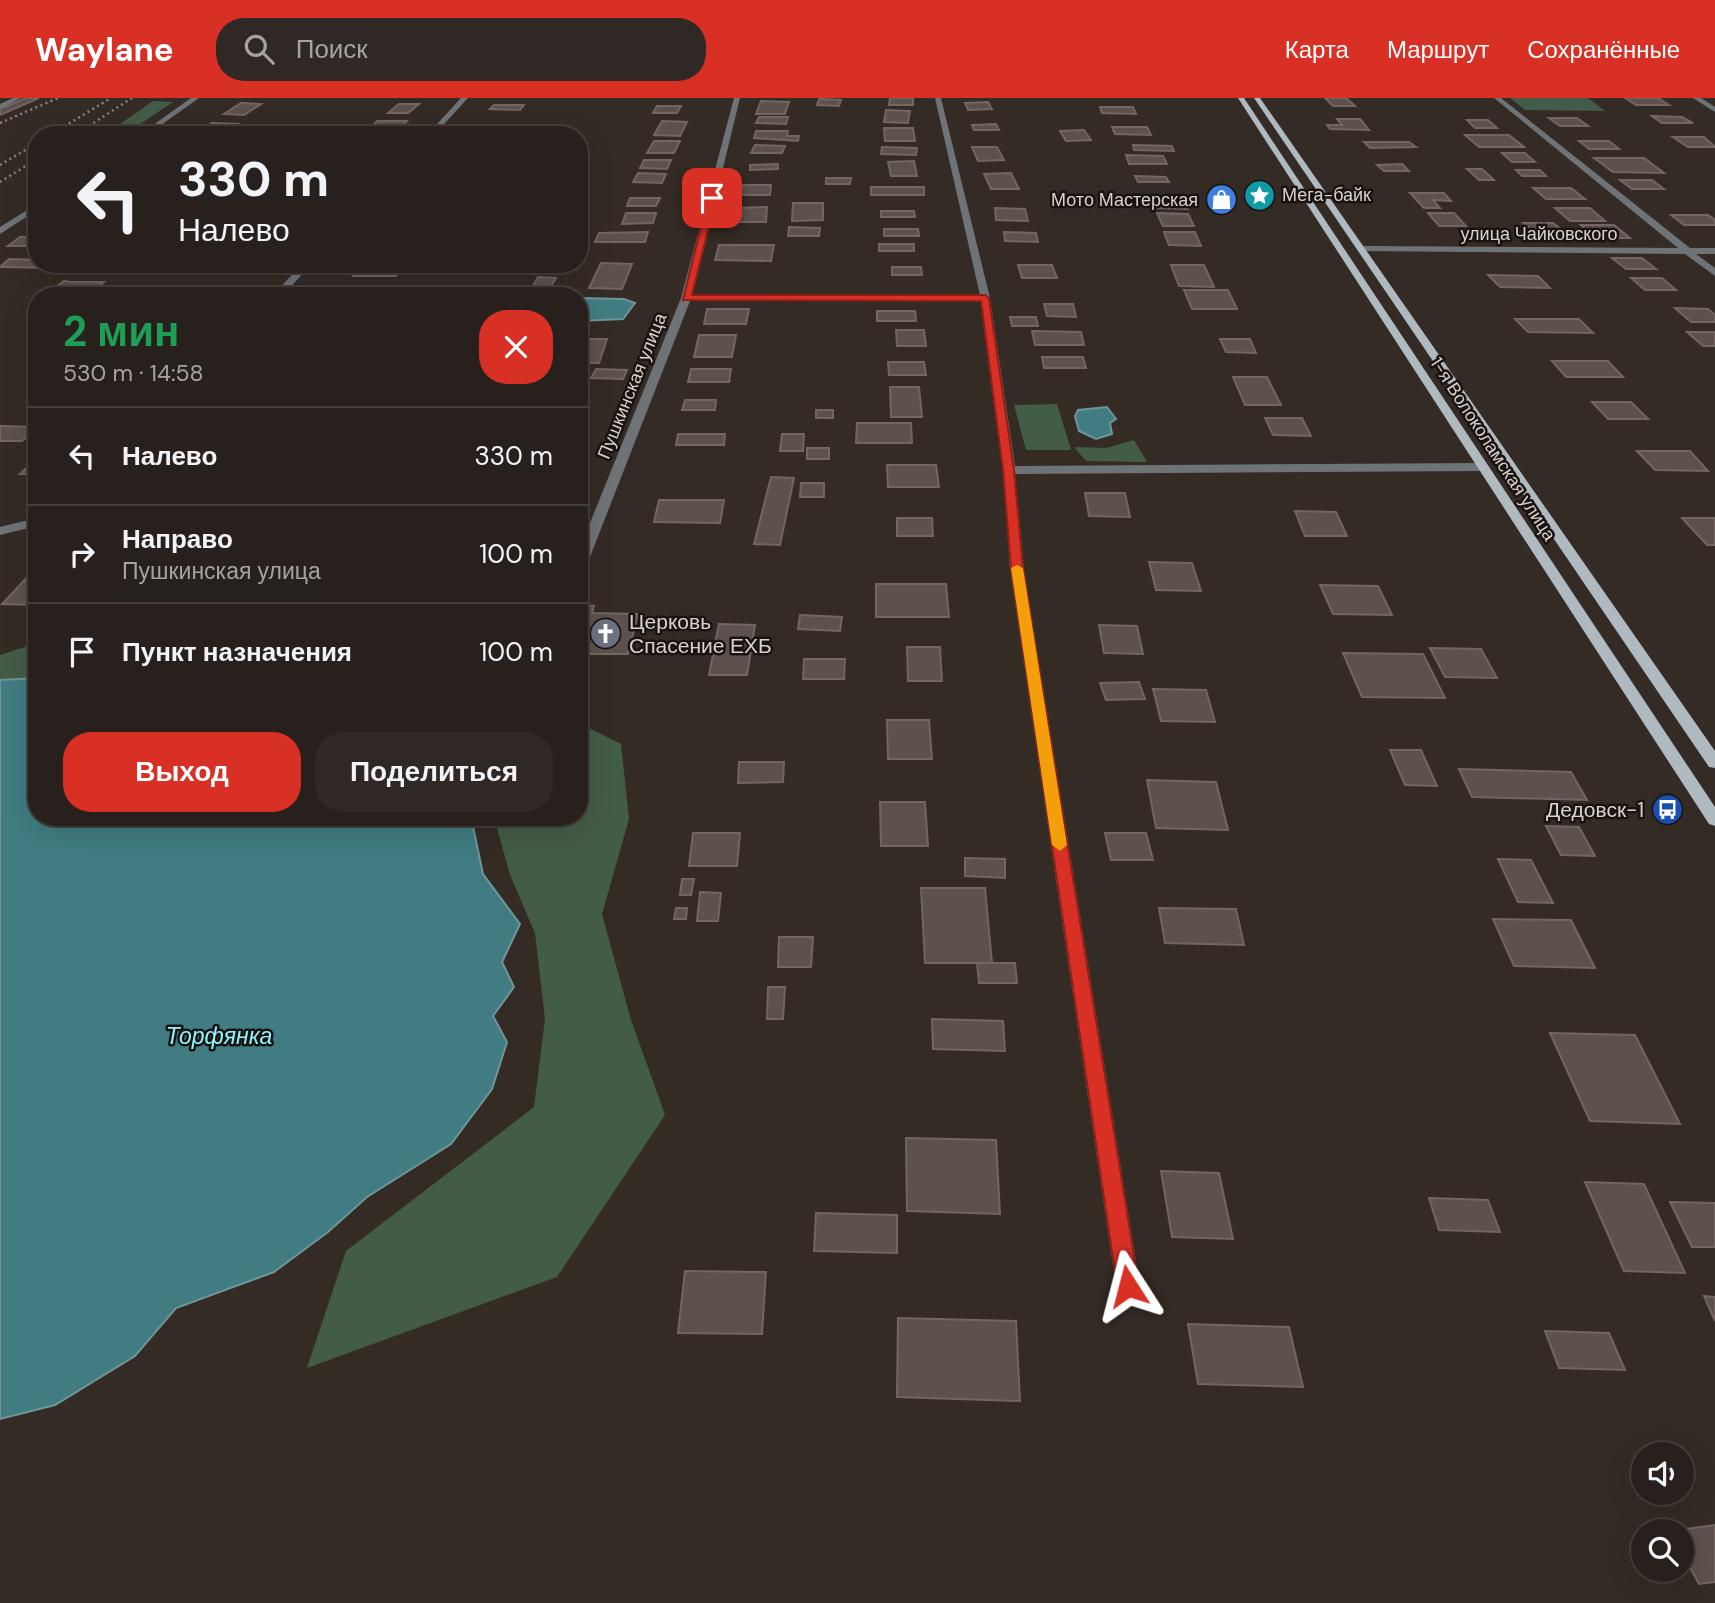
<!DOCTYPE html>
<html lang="ru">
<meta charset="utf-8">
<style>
:root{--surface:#28201c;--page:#302825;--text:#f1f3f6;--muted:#a5a3a3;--line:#443e3b;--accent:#d93025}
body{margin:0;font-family:"DM Sans",sans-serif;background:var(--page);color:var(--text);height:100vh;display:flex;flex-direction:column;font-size:26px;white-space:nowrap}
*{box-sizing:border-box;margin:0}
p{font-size:23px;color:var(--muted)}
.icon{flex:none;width:38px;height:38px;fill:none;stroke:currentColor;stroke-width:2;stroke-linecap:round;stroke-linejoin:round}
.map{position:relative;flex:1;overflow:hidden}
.details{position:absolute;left:28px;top:189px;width:560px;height:539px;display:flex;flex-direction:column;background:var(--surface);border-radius:28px;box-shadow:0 7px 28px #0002,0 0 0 2px var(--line)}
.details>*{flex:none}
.top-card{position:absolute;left:28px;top:28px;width:560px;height:147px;border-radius:28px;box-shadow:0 7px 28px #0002,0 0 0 2px var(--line);background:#28201c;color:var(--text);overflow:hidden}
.tools{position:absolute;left:1631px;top:1344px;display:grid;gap:14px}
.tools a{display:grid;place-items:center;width:63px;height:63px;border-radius:50%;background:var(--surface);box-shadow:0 7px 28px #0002,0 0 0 2px var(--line);font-size:35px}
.pin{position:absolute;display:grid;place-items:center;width:60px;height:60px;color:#fff;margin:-30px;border-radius:14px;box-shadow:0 4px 10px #0006}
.me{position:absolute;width:77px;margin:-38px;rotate:351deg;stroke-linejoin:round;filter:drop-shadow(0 0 5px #0008)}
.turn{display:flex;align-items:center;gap:24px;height:147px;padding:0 35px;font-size:32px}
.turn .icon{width:91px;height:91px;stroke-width:2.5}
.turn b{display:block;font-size:49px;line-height:60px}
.round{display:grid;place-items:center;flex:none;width:74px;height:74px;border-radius:28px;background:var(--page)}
.overview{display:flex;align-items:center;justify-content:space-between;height:119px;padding:0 35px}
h1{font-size:42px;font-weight:700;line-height:52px;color:#1e9e55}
.button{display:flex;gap:14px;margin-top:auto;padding:14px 35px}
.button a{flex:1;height:80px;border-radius:28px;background:var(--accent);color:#fff;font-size:28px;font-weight:700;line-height:80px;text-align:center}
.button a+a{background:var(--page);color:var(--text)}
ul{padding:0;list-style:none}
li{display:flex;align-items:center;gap:21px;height:98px;padding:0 35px;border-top:2px solid var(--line)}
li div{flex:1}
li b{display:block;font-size:26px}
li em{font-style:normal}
header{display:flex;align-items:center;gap:42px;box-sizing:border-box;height:98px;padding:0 35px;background:var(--accent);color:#fff}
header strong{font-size:33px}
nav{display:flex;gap:38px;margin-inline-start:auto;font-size:24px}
.search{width:490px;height:63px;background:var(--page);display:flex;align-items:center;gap:18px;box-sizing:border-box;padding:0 24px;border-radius:28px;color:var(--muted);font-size:26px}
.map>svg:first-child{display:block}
.green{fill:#435c47}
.water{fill:#407c82;stroke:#6e9699;stroke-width:2}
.building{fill:#5d514d;stroke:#736561;stroke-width:2}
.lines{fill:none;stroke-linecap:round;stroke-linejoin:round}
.minor{fill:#6e7377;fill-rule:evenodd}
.major{fill:#afb9c0;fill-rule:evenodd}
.rail{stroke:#8b837e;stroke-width:2.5;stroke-dasharray:2 3.5;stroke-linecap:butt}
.route{fill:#d93025;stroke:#8d1f18;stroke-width:2}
.slow{fill:#f59e0b}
.labels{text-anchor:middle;stroke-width:5;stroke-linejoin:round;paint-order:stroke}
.far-poi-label{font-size:18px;fill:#d9d2ce;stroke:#191411;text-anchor:start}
.far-street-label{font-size:18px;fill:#d9d2ce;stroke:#191411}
.poi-label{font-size:21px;fill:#d9d2ce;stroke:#191411;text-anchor:start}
.water-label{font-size:23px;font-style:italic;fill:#91f2fd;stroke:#191411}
</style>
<header>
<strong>Waylane</strong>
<div class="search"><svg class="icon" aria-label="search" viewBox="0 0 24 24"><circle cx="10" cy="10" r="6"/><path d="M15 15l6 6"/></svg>Поиск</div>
<nav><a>Карта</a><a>Маршрут</a><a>Сохранённые</a></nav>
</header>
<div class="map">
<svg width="1715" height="1505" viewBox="0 0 1715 1505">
<rect width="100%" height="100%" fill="#352b25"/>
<path class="green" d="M1510,0H1588L1605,13L1525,12Z
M153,3L173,4L124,37H104Z
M1057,306L1071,352H1026L1014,307Z
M1134,342L1147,364L1086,363L1074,349L1106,350Z
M37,545V580L0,582V557Z
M579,625L621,646L629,721L602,816L631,922L665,1017L557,1179L307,1270L346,1153L534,1009L545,921L535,835L510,777L494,719H579Z"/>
<path class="water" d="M579,200L624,201L635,205L623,221L579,223Z
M1107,309L1116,321L1110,325L1112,336L1096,341L1079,333L1075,318L1078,312Z
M37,580V719H471L483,776L520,826L502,864L514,889L493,918L507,944L492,991L451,1046L367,1099L328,1134L274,1174L176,1210L135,1258L55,1307L0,1321V582Z"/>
<path class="building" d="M26,0H39L0,17V11Z
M890,0H913V7H889Z
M1325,0H1346L1355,8H1333Z
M1625,0H1658L1669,7H1636Z
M819,1L841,2L839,8L817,7Z
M761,3L789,4L785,16H756Z
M988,4L992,11L968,12L965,5Z
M241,5L261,6L244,17L224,16Z
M399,6H419L408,15H388Z
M494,7H524L520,12L490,11Z
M657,8H681L677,15H653Z
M1100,9H1133L1136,16L1102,15Z
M886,12L910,13L908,25L884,24Z
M1652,18L1682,19L1693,25H1662Z
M759,19H788L786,26L756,25Z
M1549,20H1577L1588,28H1560Z
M1337,21H1360L1369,32L1330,31L1327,27H1342Z
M1467,22H1488L1497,30H1475Z
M377,23H407L400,31H370Z
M662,23L687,24L680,38L654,37Z
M212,25L238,26L229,32L203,31Z
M996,26L999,32H974L972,27Z
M480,27H512L506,33H475Z
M1112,29H1147L1151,37L1115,36Z
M884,30H913L915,43H885Z
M1084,32L1091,42L1066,43L1060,33Z
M756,33H788L787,38H799L798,43L754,40Z
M1465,37H1509L1524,49H1479Z
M1673,39H1704L1715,49H1688Z
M654,43H680L674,55H647Z
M1579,43H1609L1619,51H1589Z
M1364,44H1409L1416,49L1370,50Z
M755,47L785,48L782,55H751Z
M1133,47L1172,48L1174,53L1134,52Z
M882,49L917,50L916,57L881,56Z
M972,49H997L1004,62L978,63Z
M1502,55H1525L1535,64H1512Z
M1126,57L1163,58L1167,66H1129Z
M1594,60H1644L1664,75L1613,74Z
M644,62H671L667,71L640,70Z
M914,63L917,78H891L888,64Z
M778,66V71L750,72V67Z
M1402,66L1409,73H1384L1377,67Z
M1467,71H1482L1494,82H1479Z
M1516,72H1540L1546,78H1522Z
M638,75L666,76L662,85L633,84Z
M1011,75L1019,91H991L984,76Z
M1135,78L1166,79L1169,84H1138Z
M826,80H851L850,86H826Z
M1620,82H1652L1664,91H1632Z
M742,87H771L770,97H741Z
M871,89H924V97H871Z
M1533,90H1571L1585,101H1546Z
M1410,95H1444L1451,103L1433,102L1440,110H1424Z
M1153,99H1183L1188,111L1157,110Z
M630,100H660L656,108H627Z
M793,105H823V122L792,123Z
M767,109L766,124H735L737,110Z
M995,110L1025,111L1028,123L996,122Z
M1555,110H1590L1605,123H1570Z
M881,113H914L915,119H881Z
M626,115H656L653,125L622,126Z
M1157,115L1188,116L1194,128H1163Z
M1428,115H1454L1466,128H1439Z
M1671,117H1708L1715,122V127H1684Z
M1523,125H1553L1567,136H1536Z
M1581,127H1614L1630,140H1596Z
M789,129L820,130L819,138H788Z
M884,131H918L919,138H884Z
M648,134L645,144H595L599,135Z
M1004,134L1036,135L1038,144L1005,143Z
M1164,134H1195L1201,148L1169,147Z
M20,139H37V141L27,148H8Z
M879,146H914V153H879Z
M719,147H774L771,163L715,162Z
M1612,160H1642L1656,171H1626Z
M9,161L37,162V166H58L53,170L0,169Z
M601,165L632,166L622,191L589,190Z
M1018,167H1052L1057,180H1022Z
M1171,167H1204L1214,189L1179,188Z
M892,169H921L922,177H892Z
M358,171H401L396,178H353Z
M1488,177L1538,178L1550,190L1500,189Z
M538,179L556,180L550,190H532Z
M1631,180H1662L1676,192H1645Z
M64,183L71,184H104L88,197L46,196Z
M362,190H399L394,198H357Z
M1184,192H1228L1237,211H1192Z
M1044,206H1073L1076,219L1047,218Z
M1675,210L1708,211L1715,217V224H1691Z
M707,211H749L746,226H704Z
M877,213H915L916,223H877Z
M1010,219H1036L1038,228H1012Z
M1515,221H1579L1593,235L1528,234Z
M896,232H924L926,248H897Z
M1032,233L1081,234L1084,247H1035Z
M1687,234H1715V248H1703Z
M699,237H736L732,259H694Z
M579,241H607L599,265H579Z
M1220,241H1250L1256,255L1226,254Z
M1042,259H1083L1086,270H1044Z
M1552,263H1608L1623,279H1566Z
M888,264H924L926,277H889Z
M596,271L627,272L623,281L591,280Z
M691,271H731L729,284H688Z
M1233,279H1267L1281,307H1245Z
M890,289H919L922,319H891Z
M685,302H716L715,312H682Z
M1592,304H1631L1648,321H1608Z
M816,312H833V320H816Z
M1265,320H1302L1311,338L1273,337Z
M857,325H911L912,345H856Z
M0,328L37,329V330L22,343H0Z
M678,336H725L724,347H676Z
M782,336H804L803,353H780Z
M807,350H829V361H807Z
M1637,353H1690L1708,373L1655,372Z
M37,360V376H20Z
M887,367H936L939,389H888Z
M771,379L794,380L780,447L754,446Z
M801,385H824V399H800Z
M1085,395H1125L1130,419L1089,418Z
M659,402H724L720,425L654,424Z
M1295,413L1336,414L1347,438H1305Z
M897,420H932L933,438H897Z
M1682,420H1715V447H1707Z
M1149,464L1192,465L1201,493L1156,492Z
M35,471L37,507L2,506Z
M876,486H946L949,519H876Z
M1320,487L1378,488L1392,517L1333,516Z
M579,507L594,508L592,515L638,516L628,556H579Z
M800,517L842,519L840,533L798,531Z
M719,526L755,527L747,577H709Z
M1099,527L1137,528L1143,556L1104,555Z
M907,549H940L942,583H908Z
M1430,550L1481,551L1497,580L1445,579Z
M1343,555L1423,556L1445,600L1362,599Z
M804,561H845L844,581H803Z
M1139,584L1145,601L1106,602L1100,585Z
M1153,591L1206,592L1215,624L1161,623Z
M887,622H929L932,661H888Z
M1390,652H1421L1437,688L1405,687Z
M739,664H784L783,684L738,685Z
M1459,671L1571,674L1587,702L1472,699Z
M1147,682L1216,684L1228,732L1156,730Z
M880,704H925L928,748H881Z
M1546,728L1579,729L1595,758L1561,757Z
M693,735H740L737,768H689Z
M1105,735H1146L1153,762H1111Z
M965,760L1005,761V780L965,778Z
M1498,761L1531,762L1553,805L1518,804Z
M682,781H694L691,797H680Z
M921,790H985L992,865H925Z
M700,794L721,795L718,823H697Z
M676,810H687L686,821H674Z
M1159,810L1236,811L1244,847L1165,845Z
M1493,821L1571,822L1595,870L1514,868Z
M779,839H813L811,869H778Z
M977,865H1015L1017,885H979Z
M768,889H785L783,921H767Z
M932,921L1003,923L1005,953L933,951Z
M1550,935L1635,937L1680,1026L1590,1023Z
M906,1040L996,1042L1000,1116L907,1113Z
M1161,1073L1219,1075L1233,1141L1172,1139Z
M1585,1084L1644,1086L1685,1175L1624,1173Z
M1429,1100L1488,1102L1500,1134L1439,1132Z
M1670,1104L1715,1105V1149H1692Z
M816,1115L897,1117V1155L814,1153Z
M685,1173L766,1174L762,1236L678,1235Z
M1704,1198L1715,1199V1223Z
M898,1220L1016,1223L1020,1303L897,1299Z
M1188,1226L1289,1229L1303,1289L1198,1286Z
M1545,1233L1609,1235L1625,1272L1559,1270Z
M1715,1427V1484L1699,1486L1682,1455V1433H1672Z"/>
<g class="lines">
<path class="minor" d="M13,0H21L0,11V6Z
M191,0H199L147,37H139Z
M461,0H468L434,37H427Z
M734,0H740L692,197H980L935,0H941L990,200L1015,368L1484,365L1490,369L1484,373L1015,376L1024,471L1140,1188L1136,1196L1128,1200L1120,1196L1116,1188L1010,471L1003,372L981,203H690L588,464L579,468V452L681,200Z
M1494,0H1501L1690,150H1715V156H1696L1715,170V178L1685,156L1361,153L1364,148L1678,150Z
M1693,0H1701L1715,9V14Z
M37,106V112L0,136V129Z
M302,166H311L283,198H272Z
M37,420V428L0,437V429Z"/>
<path class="major" d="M1238,0H1244L1715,709V728L1709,726Z
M1254,0H1260L1715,653V670L1709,669Z"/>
<path class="rail" d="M0,25L58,0
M50,37L111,0
M75,37L132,0
M0,67L37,45
M0,84L37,61"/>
</g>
<path class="route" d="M712,98L716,100L692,197H985L989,200L1014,372L1023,471L1139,1188L1135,1195L1128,1198L1120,1195L1117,1188L1011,471L1003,372L981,203L683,202L708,100Z"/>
<path class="slow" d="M1017,467L1023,470L1067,747L1060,753L1052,747L1011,470Z"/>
<defs>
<symbol id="sight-disc" viewBox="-11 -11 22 22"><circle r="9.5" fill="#0f9aa8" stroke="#191411"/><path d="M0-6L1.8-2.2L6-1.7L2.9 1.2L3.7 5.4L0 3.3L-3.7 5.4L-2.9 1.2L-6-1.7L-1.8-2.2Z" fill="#fff"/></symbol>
<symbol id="shop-disc" viewBox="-11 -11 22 22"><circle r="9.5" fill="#3f7fe0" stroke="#191411"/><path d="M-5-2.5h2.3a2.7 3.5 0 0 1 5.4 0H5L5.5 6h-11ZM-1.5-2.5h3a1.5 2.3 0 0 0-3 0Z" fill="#fff"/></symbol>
<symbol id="church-disc" viewBox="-11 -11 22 22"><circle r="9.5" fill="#6b7280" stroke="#191411"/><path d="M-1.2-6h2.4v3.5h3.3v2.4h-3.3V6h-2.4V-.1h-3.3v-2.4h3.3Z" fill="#fff"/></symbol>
<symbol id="bus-disc" viewBox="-11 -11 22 22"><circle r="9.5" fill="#1a4fb4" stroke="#191411"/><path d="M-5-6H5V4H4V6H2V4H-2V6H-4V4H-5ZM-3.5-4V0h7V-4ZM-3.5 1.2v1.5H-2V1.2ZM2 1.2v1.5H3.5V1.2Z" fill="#fff"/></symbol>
</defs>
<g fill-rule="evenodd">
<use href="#sight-disc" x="1242" y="80" width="35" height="35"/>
<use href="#shop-disc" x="1204" y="84" width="35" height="35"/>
<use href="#church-disc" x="588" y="518" width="35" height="35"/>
<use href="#bus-disc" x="1650" y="694" width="35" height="35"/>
</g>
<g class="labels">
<g class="far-poi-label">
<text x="1282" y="103">Мега-байк</text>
<text x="1198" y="108" text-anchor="end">Мото Мастерская</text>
</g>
<g class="far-street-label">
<text x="1539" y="142">улица Чайковского</text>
<text transform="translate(632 288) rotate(-68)" y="6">Пушкинская улица</text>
<text transform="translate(1493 351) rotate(57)" y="6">1-я Волоколамская улица</text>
</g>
<g class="poi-label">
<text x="629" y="531">Церковь<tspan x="629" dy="24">Спасение ЕХБ</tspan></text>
<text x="1644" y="719" text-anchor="end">Дедовск-1</text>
</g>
<g class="water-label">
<text x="219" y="946">Торфянка</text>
</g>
</g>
</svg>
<div class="tools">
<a><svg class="icon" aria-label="sound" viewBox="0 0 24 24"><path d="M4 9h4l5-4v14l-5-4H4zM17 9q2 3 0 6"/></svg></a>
<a><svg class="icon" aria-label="search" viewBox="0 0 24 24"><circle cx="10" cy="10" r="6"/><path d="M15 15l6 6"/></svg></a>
</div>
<div class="pin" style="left:712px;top:100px;background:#d93025"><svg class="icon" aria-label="arrive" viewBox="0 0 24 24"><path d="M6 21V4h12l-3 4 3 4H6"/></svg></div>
<svg class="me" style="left:1128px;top:1188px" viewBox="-20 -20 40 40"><path d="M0-17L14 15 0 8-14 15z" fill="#d93025" stroke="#fff" stroke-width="4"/></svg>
<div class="top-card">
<div class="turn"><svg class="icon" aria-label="left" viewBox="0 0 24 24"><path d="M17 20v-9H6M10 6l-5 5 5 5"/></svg><div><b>330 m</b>Налево</div></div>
</div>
<section class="details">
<div class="overview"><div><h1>2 мин</h1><p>530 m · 14:58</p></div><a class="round" style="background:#d93025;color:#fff"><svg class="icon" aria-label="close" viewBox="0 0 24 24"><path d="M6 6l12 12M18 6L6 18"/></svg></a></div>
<ul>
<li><svg class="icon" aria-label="left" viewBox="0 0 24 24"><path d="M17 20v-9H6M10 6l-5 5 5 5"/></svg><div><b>Налево</b></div><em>330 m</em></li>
<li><svg class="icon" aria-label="right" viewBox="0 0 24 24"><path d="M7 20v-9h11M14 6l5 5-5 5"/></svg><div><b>Направо</b><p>Пушкинская улица</p></div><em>100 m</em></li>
<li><svg class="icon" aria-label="arrive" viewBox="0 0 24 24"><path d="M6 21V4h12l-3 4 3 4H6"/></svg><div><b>Пункт назначения</b></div><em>100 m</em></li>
</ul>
<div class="button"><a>Выход</a><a>Поделиться</a></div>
</section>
</div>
